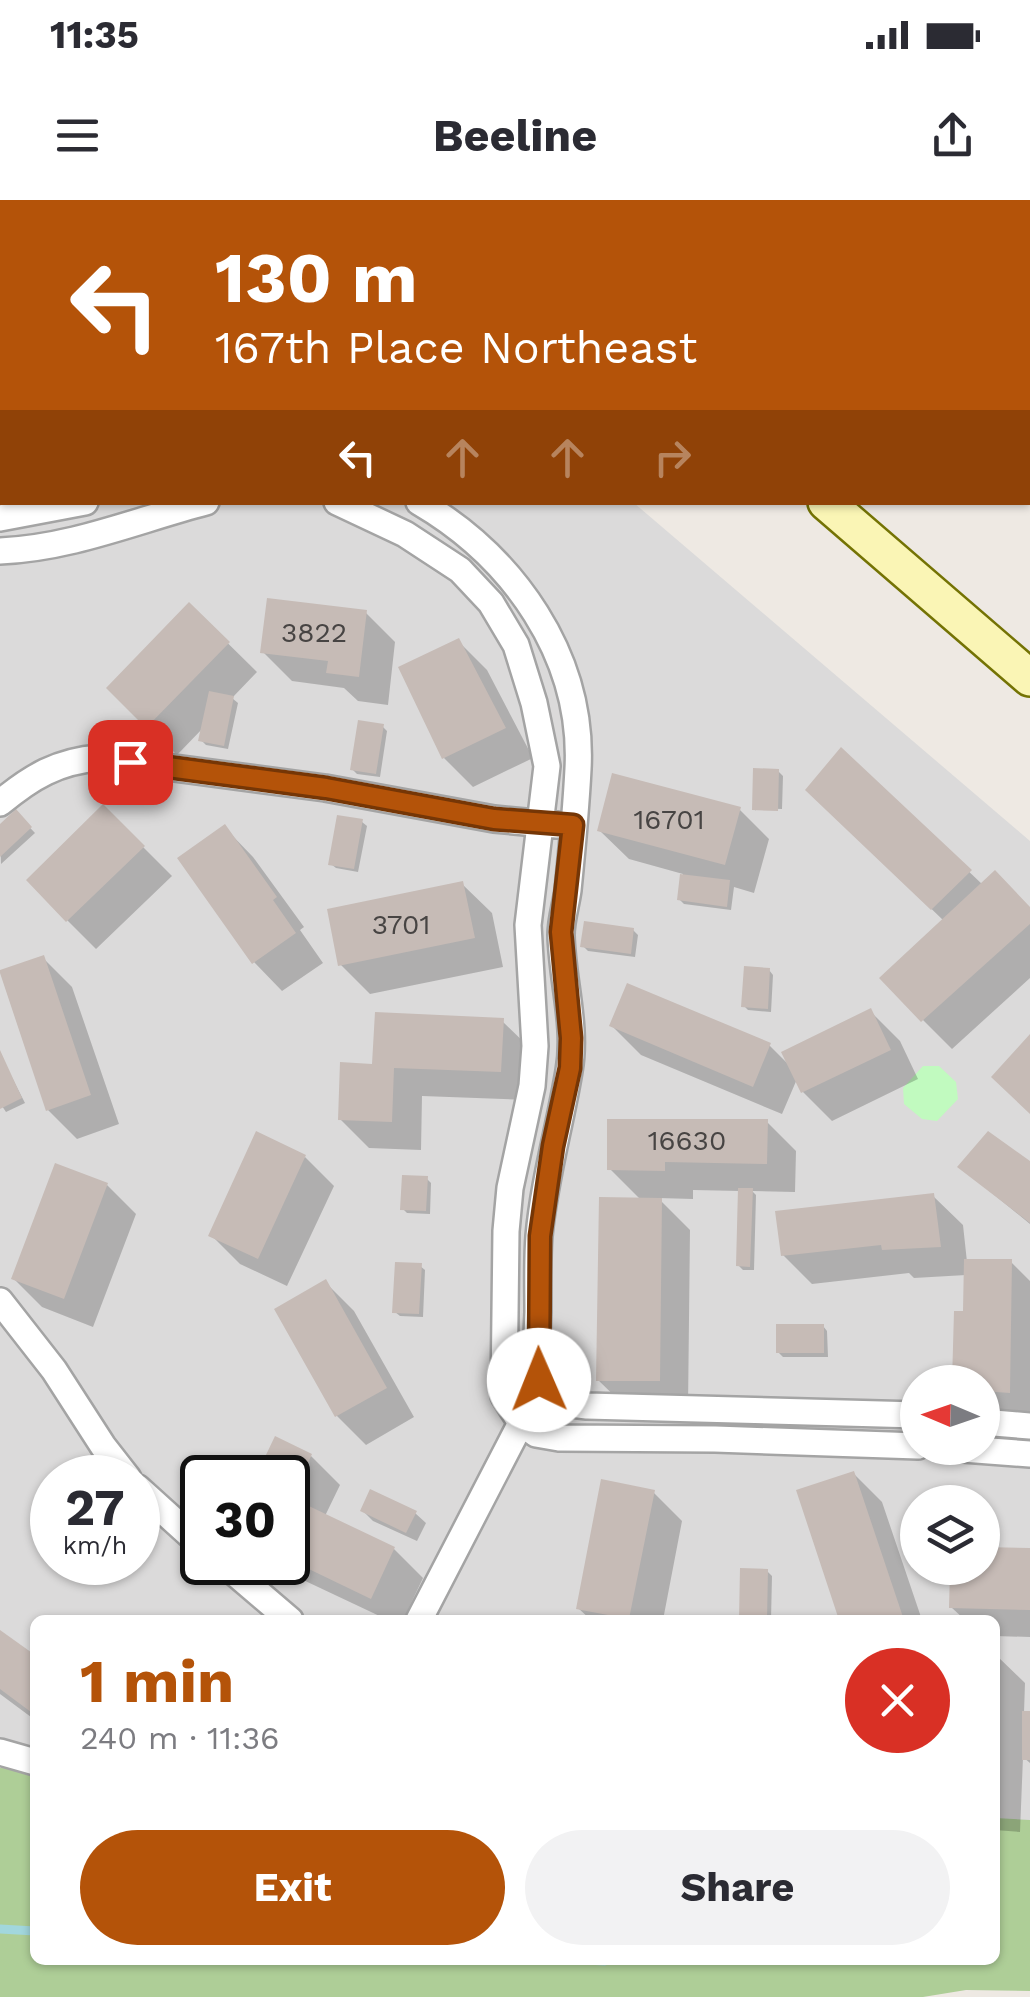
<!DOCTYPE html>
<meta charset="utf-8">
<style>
:root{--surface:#fff;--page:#f2f2f3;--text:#2b2b33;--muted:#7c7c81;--accent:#b45309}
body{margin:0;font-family:"Work Sans",sans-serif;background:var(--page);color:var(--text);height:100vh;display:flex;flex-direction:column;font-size:38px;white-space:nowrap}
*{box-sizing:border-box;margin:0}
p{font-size:32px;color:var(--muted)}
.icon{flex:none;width:55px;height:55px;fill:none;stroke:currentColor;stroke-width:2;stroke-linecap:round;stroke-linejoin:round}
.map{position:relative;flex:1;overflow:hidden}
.side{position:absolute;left:30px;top:1415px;width:970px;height:350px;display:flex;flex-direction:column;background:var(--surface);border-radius:15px;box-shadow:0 2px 8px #0004}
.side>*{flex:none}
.hud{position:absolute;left:0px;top:0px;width:1030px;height:305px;box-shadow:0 2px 8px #0004;background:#b45309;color:#fff;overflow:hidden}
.needle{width:65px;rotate:272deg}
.buttons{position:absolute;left:900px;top:1165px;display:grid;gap:20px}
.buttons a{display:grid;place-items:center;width:100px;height:100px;border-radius:50%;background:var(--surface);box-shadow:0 2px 8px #0004;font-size:50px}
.speed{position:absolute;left:30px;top:1255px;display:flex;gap:20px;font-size:50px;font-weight:700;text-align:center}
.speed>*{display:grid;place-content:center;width:130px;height:130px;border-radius:50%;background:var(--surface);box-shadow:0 2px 8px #0004;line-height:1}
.speed small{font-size:25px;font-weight:400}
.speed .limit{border:5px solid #111;border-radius:15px;background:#fff;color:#111}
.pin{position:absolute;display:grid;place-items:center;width:85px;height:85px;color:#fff;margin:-42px;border-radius:20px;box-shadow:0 5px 15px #0006}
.me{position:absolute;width:110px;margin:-55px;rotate:359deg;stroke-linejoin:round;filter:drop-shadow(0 0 8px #0008)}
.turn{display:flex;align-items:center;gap:35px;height:210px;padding:0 50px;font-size:45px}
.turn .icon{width:130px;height:130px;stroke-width:2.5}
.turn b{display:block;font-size:70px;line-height:85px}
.lanes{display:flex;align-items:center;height:95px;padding:0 50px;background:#0003;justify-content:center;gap:50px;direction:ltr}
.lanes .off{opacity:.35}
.round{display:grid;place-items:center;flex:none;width:105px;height:105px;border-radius:52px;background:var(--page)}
.headline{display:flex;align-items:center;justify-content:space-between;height:170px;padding:0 50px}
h1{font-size:60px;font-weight:700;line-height:75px;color:var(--accent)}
.button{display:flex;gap:20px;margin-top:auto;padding:20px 50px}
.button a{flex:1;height:115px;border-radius:60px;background:var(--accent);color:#fff;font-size:40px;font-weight:700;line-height:115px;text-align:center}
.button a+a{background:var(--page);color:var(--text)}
.status{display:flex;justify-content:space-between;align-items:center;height:70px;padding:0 50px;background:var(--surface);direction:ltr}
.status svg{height:28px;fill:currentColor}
header{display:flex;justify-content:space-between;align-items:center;height:130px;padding:0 50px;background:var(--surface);font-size:45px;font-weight:700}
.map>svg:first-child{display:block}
.residential{fill:#dbdada;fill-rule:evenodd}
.forest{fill:#aece97}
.park{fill:#c1fabf}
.shadow{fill:#0003}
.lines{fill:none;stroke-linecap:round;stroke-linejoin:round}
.stream{stroke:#a2d7dd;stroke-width:9}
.building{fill:#c6bbb6}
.street-casing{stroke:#a4a4a4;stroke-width:30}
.secondary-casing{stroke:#747304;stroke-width:40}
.street{stroke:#fff;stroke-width:25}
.secondary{stroke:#faf5b5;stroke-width:35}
.route-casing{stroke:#753606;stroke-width:25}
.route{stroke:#b45309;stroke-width:18}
.labels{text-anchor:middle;stroke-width:10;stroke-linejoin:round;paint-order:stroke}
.number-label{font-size:28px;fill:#474443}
</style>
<div class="status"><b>11:35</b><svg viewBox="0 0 49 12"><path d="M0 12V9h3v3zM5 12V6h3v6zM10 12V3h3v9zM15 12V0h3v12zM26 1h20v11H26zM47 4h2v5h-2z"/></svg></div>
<header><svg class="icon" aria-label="menu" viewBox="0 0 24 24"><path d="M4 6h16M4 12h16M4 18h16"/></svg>Beeline<svg class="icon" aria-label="share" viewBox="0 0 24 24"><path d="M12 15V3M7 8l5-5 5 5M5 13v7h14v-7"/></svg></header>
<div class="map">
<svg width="1030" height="1797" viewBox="0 0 1030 1797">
<rect width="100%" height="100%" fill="#eee9e3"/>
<path class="residential" d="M0,0L283,2H2V302L634,303L1030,641V1629L995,1628V1420H35V1588L0,1586ZM918,1182H982V1248H918ZM52,1278H138V1362H52ZM202,1278H288V1362H202ZM918,1302H982V1368H918Z"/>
<path class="forest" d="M0,1568L35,1569V1760H995V1618L1030,1620V1791L966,1790L923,1797H0Z"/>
<path class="park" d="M923,866H939L956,882L958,899L937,921L922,919L904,904L903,888Z"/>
<path class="shadow" d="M40,0H127L131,2H43Z
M877,0H957L959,2H876Z
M2,76V130L0,131V77Z
M190,406L257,472L232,498L238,503L228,549L206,545L201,540L204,527L177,555L109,488Z
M366,413L395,442L388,505L358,501L344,488L292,481L263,452Z
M458,441L487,470L533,558L473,587L444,558Z
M382,526L387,531L380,577L357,574L352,569Z
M841,550L983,685L1030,709V778L952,849L923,820L944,721L837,618Z
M778,571L783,576L782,609L756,608V611L755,609Z
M103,607L172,676L96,749L67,720Z
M740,610L769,639L754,693L734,687L731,710L684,704L679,699L683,674L629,659L599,630Z
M16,613L35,633L1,664L0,627Z
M362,622L367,626L358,672L336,668L331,664Z
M225,628L253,657L304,727L300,730L323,763L282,791L254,762Z
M462,684L492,713L503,767L370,794L341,765Z
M633,730L638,735L635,757L588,751L583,746Z
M43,758L72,787L119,924L77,939L48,910Z
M769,770L773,775L771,812L748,810L744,806Z
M871,812L900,841L918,879L832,921L803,892L797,879L782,914L641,855L612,826L770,846L789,865Z
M502,821L532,850L529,900L422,896L421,950L369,948L340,919L375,867Z
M0,854L25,903L6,912L0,903Z
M767,922L796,951L795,992L752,991L756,995L754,1070H743L738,1065L740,991L693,990V999L658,998L690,1030L688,1209H628L598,1180L641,1000L610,969Z
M305,957L334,986L287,1086L240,1064L211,1035Z
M1030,964V1024L960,967Z
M427,979L431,983L430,1014L407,1013L403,1009Z
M107,985L136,1014L93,1127L42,1107L13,1078Z
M933,996L963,1025L967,1062H1011L1030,1081V1220L982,1217V1182H954L956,1113L966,1114V1075L914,1078L909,1073L812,1084L783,1055Z
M420,1066L425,1070L423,1117L400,1116L395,1112Z
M325,1082L354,1111L414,1217L366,1245L337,1216Z
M823,1126L827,1131L828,1157H783L778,1152Z
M311,1256L340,1285L325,1316L394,1349L423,1378L403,1420H388L282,1370L275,1362H288V1278Z
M853,1273L882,1302L922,1420H841Z
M653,1292L682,1321L663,1420H591L578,1408Z
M363,1311L415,1313L426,1323L417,1341L373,1321Z
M1030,1351V1437L995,1436V1420H965L951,1407L953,1368H982Z
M767,1371L772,1376L771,1420H742Z
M0,1433L35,1458V1520L0,1494Z
M995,1454L1025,1483L1024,1513L1030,1514V1563L1023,1557L1020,1632L995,1630Z"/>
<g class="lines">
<path class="stream" d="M351,0L355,2
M0,1729L35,1731
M586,1760L605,1761"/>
</g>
<path class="building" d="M267,398L367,410L359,477L326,473L328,461L260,453Z
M189,402L230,442L146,528L106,488Z
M459,438L506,528L442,559L398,467Z
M209,491L234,496L224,546L198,541Z
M358,520L384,524L376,574L350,570Z
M841,547L972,670L931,710L805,590Z
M753,568L779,569L778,611L752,610Z
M612,573L741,607L725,665L597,631Z
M103,604L145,646L66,722L26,680Z
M16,609L32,627L0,657V624Z
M337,615L363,619L354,669L328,665Z
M225,624L277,697L273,700L296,733L252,764L177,658Z
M995,670L1030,707V724L921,822L879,778Z
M680,674L730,680L727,707L677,700Z
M463,681L475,738L338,766L327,709Z
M584,721L634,728L631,754L580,747Z
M44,755L91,895L46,911L0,773V770Z
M744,766L770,768L768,809L741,807Z
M627,783L771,843L753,887L609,826Z
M871,808L891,850L801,893L781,852Z
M375,812L504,818L501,872L394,868L392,922L338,920L340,862L372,864Z
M1030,834V914L991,877Z
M0,850L22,898L0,909Z
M607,919H768L767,964L665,962V971L607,970Z
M256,931L306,955L258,1059L208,1036Z
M988,931L1030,961V1023L957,967Z
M55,963L108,983L64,1099L11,1079Z
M402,975L428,976L426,1011L400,1010Z
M738,988H753L750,1067L736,1066Z
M934,993L941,1047L882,1050L881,1045L781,1056L775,1011Z
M599,997L662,998L660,1181H596Z
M964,1059H1012L1010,1193L982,1191V1182H952L954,1111H963Z
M395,1062L422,1063L419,1114L392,1113Z
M326,1079L387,1188L335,1217L274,1109Z
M776,1124H824V1153H776Z
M275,1236L312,1254L292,1298L395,1347L371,1399L288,1359V1278H255Z
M854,1271L903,1417L895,1420H839L796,1290Z
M601,1279L655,1290L629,1419L576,1409Z
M370,1289L417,1311L406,1333L360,1311Z
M982,1347L1030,1348V1410L949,1408L950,1368H982Z
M740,1368L768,1369L767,1420H739Z
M0,1430L35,1455V1515L0,1489Z
M1022,1511H1030V1560H1022Z"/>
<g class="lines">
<defs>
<path id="street" d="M337,302L405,334L460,370L491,403L516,445L534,503L547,566L528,725L535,846L532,886L510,988L506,1031L504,1196L521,1223L536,1234L559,1238L715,1239L918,1246
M419,302C513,357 584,456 578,569C576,609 572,650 568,690C566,705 561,720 561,735C562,780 577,826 569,871C560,926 544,980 539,1036C537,1061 538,1087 538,1112C537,1139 534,1168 544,1194
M0,318L85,302
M0,351C72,348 137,320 206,302
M0,603C31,577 58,561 99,558L325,588L494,619L557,625
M0,1101L54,1170L103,1246L128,1278
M544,1194L563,1203L587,1206L918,1215
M982,1222L1030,1226
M950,1248L1030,1254
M138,1288L202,1346
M222,1362L290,1420
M419,1420L521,1223L531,1210
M0,1552L35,1562"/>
<path id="secondary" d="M456,0L459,2
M826,302L1030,478"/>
</defs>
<use href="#street" class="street-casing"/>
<use href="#secondary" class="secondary-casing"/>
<use href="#street" class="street"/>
<use href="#secondary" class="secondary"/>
</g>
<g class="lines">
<defs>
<path id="route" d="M130,562L326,588L494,619L573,625L561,732L571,838L570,868L553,946L540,1036L539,1180"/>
</defs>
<use href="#route" class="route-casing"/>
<use href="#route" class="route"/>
</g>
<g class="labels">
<g class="number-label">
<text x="314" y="442">3822</text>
<text x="669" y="629">16701</text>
<text x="401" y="734">3701</text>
<text x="687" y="950">16630</text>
</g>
</g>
</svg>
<div class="buttons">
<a><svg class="needle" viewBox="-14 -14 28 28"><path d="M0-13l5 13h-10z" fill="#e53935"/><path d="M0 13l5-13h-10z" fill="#7c7c81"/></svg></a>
<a><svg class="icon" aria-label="layers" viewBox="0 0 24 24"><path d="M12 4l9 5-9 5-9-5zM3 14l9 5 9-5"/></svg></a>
</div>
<div class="speed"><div>27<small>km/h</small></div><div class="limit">30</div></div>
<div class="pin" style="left:130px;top:562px;background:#d93025"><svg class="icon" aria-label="arrive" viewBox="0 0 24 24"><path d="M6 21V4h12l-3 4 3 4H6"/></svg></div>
<svg class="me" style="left:539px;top:1180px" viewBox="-20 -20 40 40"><circle r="19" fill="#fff"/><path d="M0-13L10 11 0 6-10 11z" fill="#b45309"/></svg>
<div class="hud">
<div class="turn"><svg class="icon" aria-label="left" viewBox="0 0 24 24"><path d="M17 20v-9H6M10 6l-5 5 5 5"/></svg><div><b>130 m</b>167th Place Northeast</div></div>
<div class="lanes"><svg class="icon" aria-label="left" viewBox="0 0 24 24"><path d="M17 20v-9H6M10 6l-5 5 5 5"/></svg><svg class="icon off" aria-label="ahead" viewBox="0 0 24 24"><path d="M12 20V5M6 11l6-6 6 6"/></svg><svg class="icon off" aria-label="ahead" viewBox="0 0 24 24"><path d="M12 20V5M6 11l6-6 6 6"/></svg><svg class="icon off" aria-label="right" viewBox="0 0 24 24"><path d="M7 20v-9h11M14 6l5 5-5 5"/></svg></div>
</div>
<section class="side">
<div class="headline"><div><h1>1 min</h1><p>240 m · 11:36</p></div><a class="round" style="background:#d93025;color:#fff"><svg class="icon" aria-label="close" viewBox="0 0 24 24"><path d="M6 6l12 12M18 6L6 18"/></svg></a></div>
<div class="button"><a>Exit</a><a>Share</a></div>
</section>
</div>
